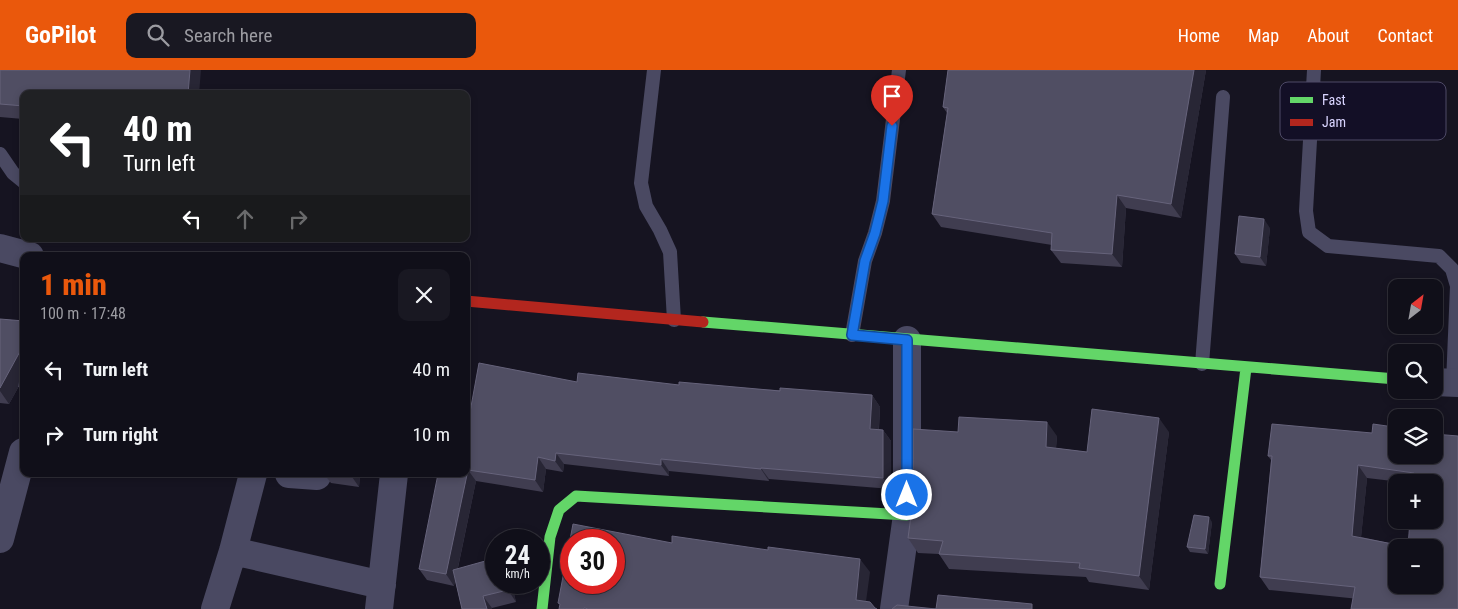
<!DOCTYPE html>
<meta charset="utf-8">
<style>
:root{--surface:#100f19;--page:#191822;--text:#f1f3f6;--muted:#9c9ca2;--line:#302f38;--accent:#ea580c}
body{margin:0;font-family:"Roboto Condensed",sans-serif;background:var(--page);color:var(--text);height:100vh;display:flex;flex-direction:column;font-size:19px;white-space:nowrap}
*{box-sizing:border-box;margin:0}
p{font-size:16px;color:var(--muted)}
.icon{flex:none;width:28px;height:28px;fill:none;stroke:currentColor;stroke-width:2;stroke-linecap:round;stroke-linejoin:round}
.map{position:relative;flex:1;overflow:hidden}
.side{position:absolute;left:20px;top:182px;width:450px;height:225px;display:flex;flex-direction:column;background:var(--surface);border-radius:10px;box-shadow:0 2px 8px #0003,0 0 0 1px var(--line)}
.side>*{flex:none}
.hud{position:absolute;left:20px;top:20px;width:450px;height:152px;border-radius:10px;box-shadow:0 2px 8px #0003,0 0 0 1px var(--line);background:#202124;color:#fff;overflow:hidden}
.needle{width:32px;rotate:31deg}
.fabs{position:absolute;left:1388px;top:209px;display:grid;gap:10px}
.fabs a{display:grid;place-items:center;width:55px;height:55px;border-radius:10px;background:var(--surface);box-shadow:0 2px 8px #0003,0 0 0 1px var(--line);font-size:25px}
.speed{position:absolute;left:485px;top:459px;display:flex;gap:10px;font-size:25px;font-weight:700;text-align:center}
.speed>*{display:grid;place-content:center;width:65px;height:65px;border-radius:50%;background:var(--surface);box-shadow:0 2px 8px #0003,0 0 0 1px var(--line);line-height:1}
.speed small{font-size:12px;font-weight:400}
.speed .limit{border:8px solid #d22;background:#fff;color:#111}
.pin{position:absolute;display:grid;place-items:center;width:42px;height:42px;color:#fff;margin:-51px -21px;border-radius:50% 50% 50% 0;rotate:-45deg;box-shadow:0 0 5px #0007}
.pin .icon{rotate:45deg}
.me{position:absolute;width:55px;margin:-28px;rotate:0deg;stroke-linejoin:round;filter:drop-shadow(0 0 4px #0008)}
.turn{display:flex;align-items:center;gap:18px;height:105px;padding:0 20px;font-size:22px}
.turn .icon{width:65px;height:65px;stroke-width:2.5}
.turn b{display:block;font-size:35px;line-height:42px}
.lanes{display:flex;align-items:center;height:48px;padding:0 20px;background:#0003;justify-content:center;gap:25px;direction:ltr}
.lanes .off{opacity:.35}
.round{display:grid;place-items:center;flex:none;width:52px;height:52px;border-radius:10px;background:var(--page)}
.summary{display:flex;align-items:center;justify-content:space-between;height:85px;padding:0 20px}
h1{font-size:30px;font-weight:800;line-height:38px;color:var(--accent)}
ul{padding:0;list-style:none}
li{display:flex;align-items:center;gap:15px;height:65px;padding:0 20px}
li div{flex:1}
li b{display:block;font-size:19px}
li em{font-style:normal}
header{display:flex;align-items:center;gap:30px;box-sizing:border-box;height:70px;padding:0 25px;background:var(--accent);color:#fff}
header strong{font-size:24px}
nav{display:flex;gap:28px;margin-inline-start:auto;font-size:18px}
.search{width:350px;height:45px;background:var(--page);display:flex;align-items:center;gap:12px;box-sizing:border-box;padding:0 18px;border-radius:10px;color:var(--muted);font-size:19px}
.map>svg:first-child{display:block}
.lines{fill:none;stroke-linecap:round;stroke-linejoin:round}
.lane{stroke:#4a4962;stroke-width:14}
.street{stroke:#4a4962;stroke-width:28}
.fast{stroke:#63d668;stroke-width:11}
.jam{stroke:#b3261e;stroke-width:11}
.wall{fill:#403d50;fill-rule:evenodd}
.shaded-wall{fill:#282635}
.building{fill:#504e63;stroke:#66637b;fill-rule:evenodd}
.route-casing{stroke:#114b97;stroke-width:12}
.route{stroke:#1a73e8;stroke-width:9}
.key{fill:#130f26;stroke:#4e4a67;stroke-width:1}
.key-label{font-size:14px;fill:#d9d4ff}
</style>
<header>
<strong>GoPilot</strong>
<div class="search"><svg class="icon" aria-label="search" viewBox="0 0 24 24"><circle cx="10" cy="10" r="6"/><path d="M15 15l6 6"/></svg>Search here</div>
<nav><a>Home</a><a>Map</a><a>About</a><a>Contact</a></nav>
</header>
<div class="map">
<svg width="1458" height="539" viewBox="0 0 1458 539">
<rect width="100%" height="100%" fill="#161421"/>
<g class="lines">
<path class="lane" d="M654,0L641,113L646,136L660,160L670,182L674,250
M1314,0L1306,141L1309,162L1328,176L1439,186L1452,199L1457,216L1453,313
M0,84L13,103L24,112
M852,265L865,191L875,163L883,131L899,0
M1202,294L1223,27"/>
<path class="street" d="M0,178L30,186
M1434,312L1458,313
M289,404L317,406
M0,469L23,382
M233,481L382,515
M215,539L233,481L253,404
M379,539L394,404
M894,539L907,445V270"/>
<path class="fast" d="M703,252L1396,309
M1220,514L1246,298
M542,539L550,467L559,440L576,426L907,445"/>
<path class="jam" d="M466,231L703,252"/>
</g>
<path class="wall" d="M0,0L24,24V87L23,49L0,47Z
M948,0H1206L1181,148L1126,138L1122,197L1061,193L1051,180L1052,175L941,157L932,144L947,43L943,37Z
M20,86L24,87V92Z
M1270,158L1266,196L1241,193L1235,184Z
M0,249L19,316L9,334L0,333Z
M577,312L679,315L872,325L880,337L879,359L883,360L891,371V419L769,409V411L669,401V406L564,394L563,402L546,399L543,422L476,411L458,498L496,512H511L516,532L492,538V539H462L455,510L454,516L427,510L419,499L466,404V364Z
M19,317L24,318V324Z
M1169,362L1149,520L1089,512L1086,507L949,499L939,484L918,483L908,468L1057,366L1056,378L1087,382Z
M1434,385L1458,539L1269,520L1260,507L1271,390L1268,386ZM1367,408L1401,412H1434L1408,477L1361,467Z
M324,404H360L359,417L331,413Z
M1212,452L1208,484L1190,482L1187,477Z"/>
<path class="shaded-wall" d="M190,0H201L199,24H188Z
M1194,0H1206L1181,148L1171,134Z
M1117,125L1126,138L1122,197L1112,184Z
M1264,149L1270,158L1266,196L1260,187Z
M23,276L24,307L9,334L0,321V318Z
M872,325L880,337L878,370L870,359Z
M1159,348L1169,362L1149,520L1139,506Z
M1047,352L1057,366L1055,391L1046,377Z
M883,360L891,371V419L883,408Z
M556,383L564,394L563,402L555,391Z
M538,387L546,399L543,422L535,410Z
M661,389L669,401V406L661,395Z
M1358,395L1367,408L1360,478L1352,466Z
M761,398L769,409V411L761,399Z
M468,400L476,411L454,516L446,504Z
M350,404H360L359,417Z
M1209,447L1212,452L1208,484L1205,479Z
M860,489L870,502L865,539L856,530Z
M506,512H511L516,532L508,520Z
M483,526L492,538V539H487Z"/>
<path class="building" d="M0,0H190L188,24H24V36L0,34Z
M948,0H1194L1171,134L1117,125L1112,184L1051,180L1052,163L932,144L948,38L943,37Z
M24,42V87L20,86Z
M1239,146L1264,149L1260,187L1235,184Z
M0,249L24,251V318L19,317L23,276L0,318Z
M479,293L577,312L578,303L679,315V312L780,321V318L872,325L870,359L883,360V408L761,398V399L661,389V395L556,383L555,391L538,387L535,410L468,400L446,504L419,499L438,404H466V364Z
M1092,339L1159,348L1139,506L1079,498L1080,493L939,484L943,471L908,468L913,431V359L958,362L959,347L1047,352L1046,377L1087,382Z
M1272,354L1372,363L1373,354L1394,357V361L1396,362V385H1434V364L1458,366V539H1351L1355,517L1260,507L1272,386H1268ZM1358,395L1414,403L1413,412H1434V450H1410L1408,477L1352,466ZM1396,478H1434V515H1396Z
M1194,445L1209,447L1205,479L1187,477Z
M573,454L672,473V466L768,480V477L860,489L856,530L870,532L875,538L877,539H589L584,538V539H559L560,534L558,533ZM571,470H614V512H571Z
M496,488V512H506L508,520L483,526L487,539H462L453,500Z
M938,525L1032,534V539H892L897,535L936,539Z"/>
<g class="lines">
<defs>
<path id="route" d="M892,56L883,131L875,163L865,191L852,265L907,270V425"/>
</defs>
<use href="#route" class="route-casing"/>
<use href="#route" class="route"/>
</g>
<rect x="1280" y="12" width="166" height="58" rx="8" class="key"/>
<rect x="1290" y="27" width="23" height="6" fill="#63d668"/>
<rect x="1290" y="49" width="23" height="7" fill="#b3261e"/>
<g class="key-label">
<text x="1322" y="35">Fast</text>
<text x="1322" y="57">Jam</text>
</g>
</svg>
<div class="fabs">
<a><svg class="needle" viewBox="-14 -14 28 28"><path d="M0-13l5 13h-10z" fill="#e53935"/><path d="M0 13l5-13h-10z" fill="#9c9ca2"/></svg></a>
<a><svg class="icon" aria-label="search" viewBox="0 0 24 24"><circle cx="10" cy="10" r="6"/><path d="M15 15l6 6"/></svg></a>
<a><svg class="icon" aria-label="layers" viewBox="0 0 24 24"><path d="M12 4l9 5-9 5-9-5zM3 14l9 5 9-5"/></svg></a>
<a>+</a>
<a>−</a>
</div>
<div class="speed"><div>24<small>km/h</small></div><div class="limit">30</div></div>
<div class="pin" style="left:892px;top:56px;background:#d93025"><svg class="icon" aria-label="arrive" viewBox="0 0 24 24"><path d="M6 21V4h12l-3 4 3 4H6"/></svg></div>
<svg class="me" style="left:907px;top:425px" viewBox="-20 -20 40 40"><circle r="17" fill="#1a73e8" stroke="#fff" stroke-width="3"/><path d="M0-11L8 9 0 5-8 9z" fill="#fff"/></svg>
<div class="hud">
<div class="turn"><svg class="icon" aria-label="left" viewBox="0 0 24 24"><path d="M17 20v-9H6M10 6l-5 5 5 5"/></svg><div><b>40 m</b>Turn left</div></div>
<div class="lanes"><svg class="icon" aria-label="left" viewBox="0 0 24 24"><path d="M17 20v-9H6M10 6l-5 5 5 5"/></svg><svg class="icon off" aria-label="ahead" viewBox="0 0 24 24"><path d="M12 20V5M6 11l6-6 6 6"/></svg><svg class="icon off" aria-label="right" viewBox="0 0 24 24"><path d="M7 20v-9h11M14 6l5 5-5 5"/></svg></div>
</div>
<section class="side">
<div class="summary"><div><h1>1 min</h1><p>100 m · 17:48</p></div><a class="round"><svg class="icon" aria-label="close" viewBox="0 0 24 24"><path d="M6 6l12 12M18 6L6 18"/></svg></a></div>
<ul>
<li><svg class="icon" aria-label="left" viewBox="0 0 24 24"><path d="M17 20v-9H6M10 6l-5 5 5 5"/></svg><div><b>Turn left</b></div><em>40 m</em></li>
<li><svg class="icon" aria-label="right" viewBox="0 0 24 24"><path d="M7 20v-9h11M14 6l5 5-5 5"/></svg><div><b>Turn right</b></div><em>10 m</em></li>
</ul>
</section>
</div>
